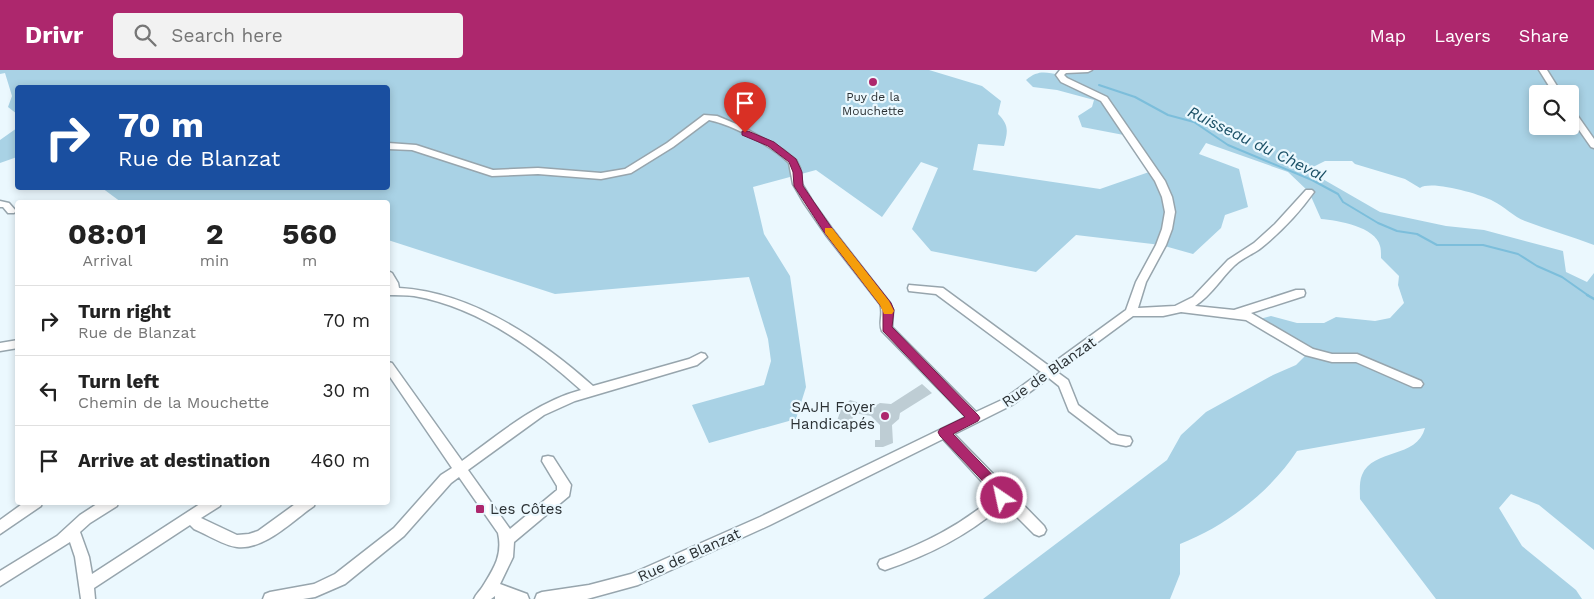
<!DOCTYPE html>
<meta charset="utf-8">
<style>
:root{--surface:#fff;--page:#f2f2f2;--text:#222;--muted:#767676;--line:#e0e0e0;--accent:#ad276d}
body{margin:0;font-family:"Work Sans",sans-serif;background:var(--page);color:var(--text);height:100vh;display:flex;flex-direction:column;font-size:19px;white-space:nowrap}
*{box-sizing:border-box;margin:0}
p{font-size:16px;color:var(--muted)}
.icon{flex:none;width:28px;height:28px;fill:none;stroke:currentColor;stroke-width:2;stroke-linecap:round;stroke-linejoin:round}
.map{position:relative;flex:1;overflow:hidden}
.drawer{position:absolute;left:15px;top:130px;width:375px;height:305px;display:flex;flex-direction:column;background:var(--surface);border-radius:5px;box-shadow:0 2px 8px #0003}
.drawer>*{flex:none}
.top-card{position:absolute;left:15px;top:15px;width:375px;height:105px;border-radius:5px;box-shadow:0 2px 8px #0003;background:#1a4fa0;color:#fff;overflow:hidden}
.buttons{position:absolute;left:1529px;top:15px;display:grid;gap:10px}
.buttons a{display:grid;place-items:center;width:50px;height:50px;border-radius:5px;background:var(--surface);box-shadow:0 2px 8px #0003;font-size:25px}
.pin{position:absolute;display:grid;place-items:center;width:42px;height:42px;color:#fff;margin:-51px -21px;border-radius:50% 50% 50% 0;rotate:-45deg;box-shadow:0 0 5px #0007}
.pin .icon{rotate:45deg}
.me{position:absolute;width:55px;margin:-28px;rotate:326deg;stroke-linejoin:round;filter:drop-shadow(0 0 4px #0008)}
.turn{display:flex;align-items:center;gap:18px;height:105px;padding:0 20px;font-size:22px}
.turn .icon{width:65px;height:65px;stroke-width:2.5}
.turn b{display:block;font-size:35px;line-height:42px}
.eta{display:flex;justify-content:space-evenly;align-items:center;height:85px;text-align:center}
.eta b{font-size:30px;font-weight:700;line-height:35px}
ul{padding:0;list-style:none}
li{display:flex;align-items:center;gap:15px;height:70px;padding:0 20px;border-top:1px solid var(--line)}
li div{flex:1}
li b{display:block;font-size:19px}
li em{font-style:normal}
header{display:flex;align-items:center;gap:30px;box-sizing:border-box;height:70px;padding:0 25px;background:var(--accent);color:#fff}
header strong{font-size:24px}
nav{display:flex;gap:28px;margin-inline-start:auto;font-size:18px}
.search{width:350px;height:45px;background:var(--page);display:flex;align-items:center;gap:12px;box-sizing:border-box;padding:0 18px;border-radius:5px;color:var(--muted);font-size:19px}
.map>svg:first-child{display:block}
.green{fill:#a9d2e5;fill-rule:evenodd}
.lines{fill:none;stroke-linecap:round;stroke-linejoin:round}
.stream-far1{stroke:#7cbedb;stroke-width:2}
.stream{stroke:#7cbedb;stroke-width:2.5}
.building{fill:#becdd4}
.minor-casing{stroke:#97a5ad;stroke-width:3}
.minor{fill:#fff;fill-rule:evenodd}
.route{fill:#ad276d;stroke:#701947}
.slow{fill:#f59e0b}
.poi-dot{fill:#ad276d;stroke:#ebf8fe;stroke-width:2}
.labels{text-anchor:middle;stroke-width:4.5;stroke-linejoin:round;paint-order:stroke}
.far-poi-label{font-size:12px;fill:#2b3134;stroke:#ebf8fe}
.street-label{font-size:15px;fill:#2b3134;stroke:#ebf8fe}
.poi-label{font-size:15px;fill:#2b3134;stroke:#ebf8fe;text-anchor:end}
.water-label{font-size:16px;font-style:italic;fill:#1a4f65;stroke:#ebf8fe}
</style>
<header>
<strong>Drivr</strong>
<div class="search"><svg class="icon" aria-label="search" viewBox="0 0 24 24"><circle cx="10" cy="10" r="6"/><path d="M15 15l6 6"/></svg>Search here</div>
<nav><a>Map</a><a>Layers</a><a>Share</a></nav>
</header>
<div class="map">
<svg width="1594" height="529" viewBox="0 0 1594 529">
<rect width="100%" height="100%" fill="#ebf8fe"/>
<path class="green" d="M0,0H929L982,16L1001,31L998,44C1009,55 1008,61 1004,76L978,74L973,100L1100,119L1152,101L1129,66L1082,57L1078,46L1092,37L1094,30L1057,20L1033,17L1026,10C1038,0 1045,2 1060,5L1064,1L1088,0H1594V175C1571,166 1548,160 1525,151C1514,147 1504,136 1493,131C1480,124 1431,110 1420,118L1405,109L1355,94L1352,91H1325L1307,100L1380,142L1446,156L1484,160L1563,181L1566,202L1587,212L1594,203V480L1539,435L1511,424L1499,438L1522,476L1576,520L1582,529H1436L1360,429C1360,422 1359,412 1362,405C1373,378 1417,389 1425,358L1297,381C1270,422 1226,456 1180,474V504L1170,529H983L1167,390L1181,365L1206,342L1273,305L1296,295L1309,282L1256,250L1271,246L1297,253H1324L1336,247L1375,251L1390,248L1404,233L1398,215L1399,206L1381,188C1381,184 1381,179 1380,176C1376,157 1337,150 1321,149L1309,122L1288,102L1206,73L1199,84L1239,99L1248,137L1225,145L1221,158L1193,184L1161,175L1076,165L1036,202L931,181L912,159L938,98L921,92L882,147L816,100L753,117L764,164L790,206L806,317L796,349L709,373L692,335L764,315L771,291L768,269L749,207L555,224L388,170V132H121L102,118H388V18H18L17,44L8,37L12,26L5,3L0,4ZM1538,24H1570V56H1538Z
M17,58V87L0,93V70Z"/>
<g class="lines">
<path class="stream-far1" d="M1099,15L1135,27L1168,45L1194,52L1228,75L1312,110L1338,124L1343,132L1378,153L1397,161L1417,164L1437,175H1483L1518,184L1537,196L1562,207L1589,226"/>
<path class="stream" d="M1587,225L1594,229"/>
</g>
<path class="building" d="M922,314L932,323L900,343L899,349L892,355L893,373L883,377H875V370H880V355L871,346L854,343L850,357L836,354L841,339L850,330L873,337L880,333L891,334Z"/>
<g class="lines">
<defs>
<path id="minor" d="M1060,0H1092L1088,2L1066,3L1064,5L1067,8L1107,27L1165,111L1172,127L1175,142L1172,159L1166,175L1146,212L1138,238L1175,236L1193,227L1228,190L1254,173L1275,154L1306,120H1312L1314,122C1299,143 1281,162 1261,178C1253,184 1243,188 1235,195C1221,208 1212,225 1195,236L1234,240L1296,220H1304L1305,223L1304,226L1251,243L1313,279L1332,284H1357L1421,311L1423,314L1421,317H1413L1356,292H1332L1305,285L1246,250L1181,242L1163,246H1133L1057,302L1068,310L1078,335L1118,365L1130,367L1132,371L1130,375L1126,376L1111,373L1069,341L1059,316L1049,308L1012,335L954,364L1044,456L1046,460L1044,464L1039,466L1034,464L1004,434C969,465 929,485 885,500L880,498L878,494L880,490C923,474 960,456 995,426L943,369L770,455L638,515L587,529H535L537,524L542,522L589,515L631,504L760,447L966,347L882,261C878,253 884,243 880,234L826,165L804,133L793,114L789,93C772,76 733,55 709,50L673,77L631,103L601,109L538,104L492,106L412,80L388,79V73L416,75L493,100L538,98L601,103L625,99L667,73L704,45L717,46L741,56L782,79L796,90L800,98L802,114L813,132L833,160L890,233L893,240L892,257L976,342L1004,329L1041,302L936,224L909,221L908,218L909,215L943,218L1049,296L1126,240L1136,212L1156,175L1162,159L1165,142L1162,127L1155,111L1101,31L1061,12L1056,5Z
M1539,0H1547L1562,24H1554Z
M1570,38L1573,39L1594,69V78L1591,77L1570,47Z
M0,131L9,133L16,141L14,143H8L3,137H0Z
M388,201L392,203L398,213L399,218C472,222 540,269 593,316L689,289L701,283L705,284L707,287L697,295L575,331L544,345L468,400L510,459L557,420V416L542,391L543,387L548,386L553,387L571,415L569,426L514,472L513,487L500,514L527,524L529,529H495V526L491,529H474C476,524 480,521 483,516C494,498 503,485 498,463L459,407L451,413L404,466L345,514L315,527L303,529H263L265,524L270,522L314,514L335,504L394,458L441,405L452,398L388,304V292L392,293L462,391C499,364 536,332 581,320C535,278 477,237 414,226C406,225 396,225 388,225Z
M18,270V278L0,281V273Z
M25,432H42L41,436L0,464V450Z
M100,432H118L117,436L90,453L80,462L89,487L92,504L203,432H221L220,436L201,448L237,465L249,464L258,461L298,432H315L314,436C292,451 265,480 237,477C225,476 206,464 194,459L190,455L94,518L95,529H81L75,487L70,472L0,516V501L57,466L80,445Z"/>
</defs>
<use href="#minor" class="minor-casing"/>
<use href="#minor" class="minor"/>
</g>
<path class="route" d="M742,61H748L774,72L796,89L802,102L803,116L831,157L891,233L894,240L892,257L978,345L980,348L978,351L953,364L1005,418L1009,428L1007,432H998L995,424L940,366L938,362L940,359L965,347L883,261V240L880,235L824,162L794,116L793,102L789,92L768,76L742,65Z"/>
<path class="slow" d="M825,158H832L889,231L894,241L892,244H884L880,235L825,163Z"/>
<g class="poi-dot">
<circle cx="873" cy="12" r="5"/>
<circle cx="885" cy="346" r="5"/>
<rect x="475" y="434" width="10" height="10" rx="2.5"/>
</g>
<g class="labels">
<g class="far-poi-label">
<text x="873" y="31">Puy de la<tspan x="873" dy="14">Mouchette</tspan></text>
</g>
<g class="street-label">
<text transform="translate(1049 302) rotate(-35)" y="5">Rue de Blanzat</text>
<text transform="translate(689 485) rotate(-24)" y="5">Rue de Blanzat</text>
</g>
<g class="poi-label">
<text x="875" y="342">SAJH Foyer<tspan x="875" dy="17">Handicapés</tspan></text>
<text x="490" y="444" text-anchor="start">Les Côtes</text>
</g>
<g class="water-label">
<text transform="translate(1257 73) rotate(26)" y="6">Ruisseau du Cheval</text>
</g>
</g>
</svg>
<div class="buttons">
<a><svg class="icon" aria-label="search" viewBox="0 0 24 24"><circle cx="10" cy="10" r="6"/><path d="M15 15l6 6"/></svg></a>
</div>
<div class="pin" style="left:745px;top:63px;background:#d93025"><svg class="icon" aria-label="arrive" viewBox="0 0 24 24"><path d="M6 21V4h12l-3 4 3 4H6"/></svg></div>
<svg class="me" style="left:1002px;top:428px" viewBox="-20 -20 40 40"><circle r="17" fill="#ad276d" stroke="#fff" stroke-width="3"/><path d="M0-11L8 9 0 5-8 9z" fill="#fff"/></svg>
<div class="top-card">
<div class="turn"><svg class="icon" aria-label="right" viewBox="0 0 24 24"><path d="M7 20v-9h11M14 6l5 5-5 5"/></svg><div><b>70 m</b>Rue de Blanzat</div></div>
</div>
<section class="drawer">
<div class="eta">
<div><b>08:01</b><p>Arrival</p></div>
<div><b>2</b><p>min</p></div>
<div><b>560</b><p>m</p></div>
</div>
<ul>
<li><svg class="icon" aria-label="right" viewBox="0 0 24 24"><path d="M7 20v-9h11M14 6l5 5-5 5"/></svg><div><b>Turn right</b><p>Rue de Blanzat</p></div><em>70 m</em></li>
<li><svg class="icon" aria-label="left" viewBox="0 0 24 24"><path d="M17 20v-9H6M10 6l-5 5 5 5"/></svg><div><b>Turn left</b><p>Chemin de la Mouchette</p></div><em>30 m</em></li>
<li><svg class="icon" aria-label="arrive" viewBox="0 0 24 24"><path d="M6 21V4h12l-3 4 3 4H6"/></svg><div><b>Arrive at destination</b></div><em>460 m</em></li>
</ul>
</section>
</div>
